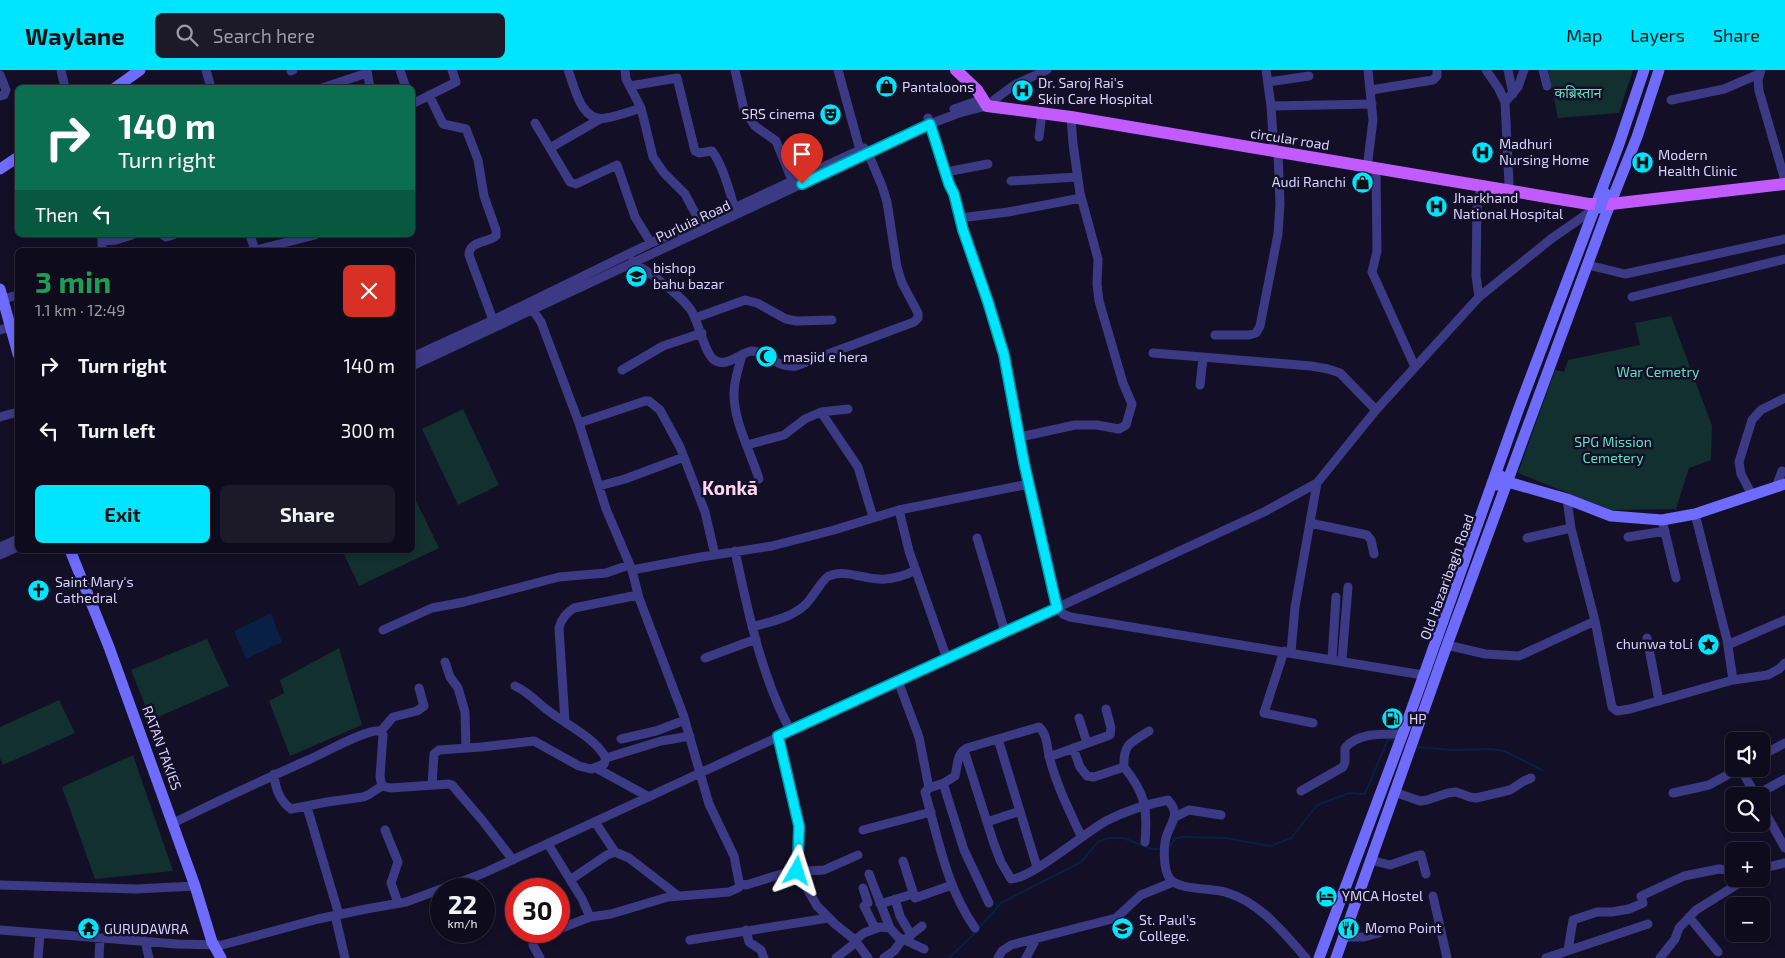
<!DOCTYPE html>
<meta charset="utf-8">
<style>
:root{--surface:#0e0b1c;--page:#1c1929;--text:#f1f3f6;--muted:#9b9ba3;--line:#2e2b3b;--accent:#00e5ff}
body{margin:0;font-family:"Exo 2","Noto Sans Devanagari",sans-serif;background:var(--page);color:var(--text);height:100vh;display:flex;flex-direction:column;font-size:19px;white-space:nowrap}
*{box-sizing:border-box;margin:0}
p{font-size:16px;color:var(--muted)}
.icon{flex:none;width:28px;height:28px;fill:none;stroke:currentColor;stroke-width:2;stroke-linecap:round;stroke-linejoin:round}
.map{position:relative;flex:1;overflow:hidden}
.drawer{position:absolute;left:15px;top:178px;width:400px;height:305px;display:flex;flex-direction:column;background:var(--surface);border-radius:8px;box-shadow:0 2px 8px #0003,0 0 0 1px var(--line)}
.drawer>*{flex:none}
.top-card{position:absolute;left:15px;top:15px;width:400px;height:152px;border-radius:8px;box-shadow:0 2px 8px #0003,0 0 0 1px var(--line);background:#0b6e4f;color:#fff;overflow:hidden}
.fabs{position:absolute;left:1725px;top:662px;display:grid;gap:10px}
.fabs a{display:grid;place-items:center;width:45px;height:45px;border-radius:8px;background:var(--surface);box-shadow:0 2px 8px #0003,0 0 0 1px var(--line);font-size:25px}
.speed{position:absolute;left:430px;top:808px;display:flex;gap:10px;font-size:25px;font-weight:700;text-align:center}
.speed>*{display:grid;place-content:center;width:65px;height:65px;border-radius:50%;background:var(--surface);box-shadow:0 2px 8px #0003,0 0 0 1px var(--line);line-height:1}
.speed small{font-size:12px;font-weight:400}
.speed .limit{border:8px solid #d22;background:#fff;color:#111}
.pin{position:absolute;display:grid;place-items:center;width:42px;height:42px;color:#fff;margin:-51px -21px;border-radius:50% 50% 50% 0;rotate:-45deg;box-shadow:0 0 5px #0007}
.pin .icon{rotate:45deg}
.me{position:absolute;width:55px;margin:-28px;rotate:6deg;stroke-linejoin:round;filter:drop-shadow(0 0 4px #0008)}
.turn{display:flex;align-items:center;gap:18px;height:105px;padding:0 20px;font-size:22px}
.turn .icon{width:65px;height:65px;stroke-width:2.5}
.turn b{display:block;font-size:35px;line-height:42px}
.then{display:flex;align-items:center;height:48px;padding:0 20px;background:#0003;gap:10px;font-size:19px}
.round{display:grid;place-items:center;flex:none;width:52px;height:52px;border-radius:8px;background:var(--page)}
.overview{display:flex;align-items:center;justify-content:space-between;height:85px;padding:0 20px}
h1{font-size:30px;font-weight:700;line-height:38px;color:#1e9e55}
.cta{display:flex;gap:10px;margin-top:auto;padding:10px 20px}
.cta a{flex:1;height:58px;border-radius:8px;background:var(--accent);color:#111;font-size:20px;font-weight:700;line-height:58px;text-align:center}
.cta a+a{background:var(--page);color:var(--text)}
ul{padding:0;list-style:none}
li{display:flex;align-items:center;gap:15px;height:65px;padding:0 20px}
li div{flex:1}
li b{display:block;font-size:19px}
li em{font-style:normal}
header{display:flex;align-items:center;gap:30px;box-sizing:border-box;height:70px;padding:0 25px;background:var(--accent);color:#111}
header strong{font-size:24px}
nav{display:flex;gap:28px;margin-inline-start:auto;font-size:18px}
.search{width:350px;height:45px;background:var(--page);display:flex;align-items:center;gap:12px;box-sizing:border-box;padding:0 18px;border-radius:8px;color:var(--muted);font-size:19px}
.map>svg:first-child{display:block}
.green{fill:#12302f}
.water{fill:#0a1f44}
.lines{fill:none;stroke-linecap:round;stroke-linejoin:round}
.stream{stroke:#0a1f44;stroke-width:2}
.street{stroke:#3d3a85;stroke-width:9}
.secondary{stroke:#6f6bff;stroke-width:11}
.primary{stroke:#c25bff;stroke-width:12}
.secondary-bridge{stroke:#6f6bff;stroke-width:11}
.route-casing{stroke:#0095a6;stroke-width:12}
.route{stroke:#00e5ff;stroke-width:9}
.labels{text-anchor:middle;stroke-width:5;stroke-linejoin:round;paint-order:stroke}
.poi-label{font-size:14px;fill:#d9d4ff;stroke:#130f26;text-anchor:start}
.park-label{font-size:14px;fill:#5fe0c0;stroke:#130f26}
.street-label{font-size:14px;fill:#d9d4ff;stroke:#130f26}
.district-label{font-size:19px;font-weight:bold;fill:#ffd6f0;stroke:#130f26}
</style>
<header>
<strong>Waylane</strong>
<div class="search"><svg class="icon" aria-label="search" viewBox="0 0 24 24"><circle cx="10" cy="10" r="6"/><path d="M15 15l6 6"/></svg>Search here</div>
<nav><a>Map</a><a>Layers</a><a>Share</a></nav>
</header>
<div class="map">
<svg width="1785" height="888" viewBox="0 0 1785 888">
<rect width="100%" height="100%" fill="#130f26"/>
<path class="green" d="M1548,0H1633L1619,43L1558,48Z
M1671,246L1712,356L1711,390L1689,398L1676,439L1611,440L1518,403L1555,300L1564,302L1568,290L1640,275L1635,253Z
M463,339L499,415L458,435L422,359Z
M416,431L439,478L359,516L342,480H412L413,432Z
M207,569L229,616L151,650L131,600Z
M339,578L362,655L290,686L269,631L284,623L280,610Z
M59,630L75,663L3,695L0,688V657Z
M133,685L173,801L95,809L62,717Z"/>
<path class="water" d="M271,543L282,572L246,589L234,561Z"/>
<g class="lines">
<path class="stream" d="M1415,677L1453,680L1491,679L1504,681L1542,700
M1168,778L1176,768L1183,767L1225,768L1270,776L1291,768L1317,735L1349,723L1365,724L1388,669L1396,670
M979,858L1001,833L1081,792L1099,771L1110,768H1123L1152,779H1159
M949,888L976,862"/>
<path class="street" d="M61,0L65,18
M206,0L211,18
M367,0L370,18
M400,0L406,18
M568,0C575,18 581,53 606,48C618,46 629,42 641,38
M625,0L626,9L641,38L653,87L664,103L685,124L700,152
M735,0L744,40L755,56L776,71L792,110
M838,0L860,80
M1266,0L1271,36L1274,82
M1486,0L1499,19L1505,32L1509,113
M1508,0L1513,24
M1543,0L1547,16
M1761,0L1758,10L1759,21L1784,107
M291,1L293,0
M0,5L6,20L4,25L0,26
M1268,12L1309,6
M630,16L677,8L695,81L699,83L712,81C722,94 731,125 735,141
M322,18L367,3
M1371,20L1433,10L1437,6V0
M429,25L443,54L466,59L478,90L484,126L496,160V166C487,173 469,171 469,185L493,250
M994,30L1014,15L1047,0
M1671,30L1724,19L1759,4
M1505,32L1518,17L1524,0
M412,34L456,12L452,0
M1271,36L1372,34
M954,39L983,29
M928,48L954,124L963,160L989,232L1004,285L1024,393L1057,538L1063,544L1070,547L1107,553L1423,605
M535,53L570,112L576,114L617,95L635,147L651,173
M1039,67L1042,43
M550,78L600,49
M1368,90L1373,50L1368,0
M1376,99L1377,181L1372,202L1415,297
M946,102L988,94
M1011,111L1077,107
M960,148L1008,142L1081,128
M163,165L166,167L173,165
M250,165L255,180
M103,171L116,170L132,165
M102,180V165
M256,180L315,165
M633,191C638,197 645,200 651,204C665,215 681,226 691,240C699,253 704,281 713,289C726,300 741,281 753,281C768,282 774,298 796,296L914,252L918,248V243L902,213L897,197L887,132L882,116L868,83
M1588,195L1625,204L1785,169
M1479,227L1476,206L1477,138L1481,116
M1632,227L1785,189
M0,230L18,225
M528,233L541,252L579,353L606,439L632,500L639,528L683,644L709,734L734,786L739,812L741,814L746,815L788,802L824,800L858,785
M695,248L745,230L757,233L786,249L796,251L832,250
M0,260L10,257
M1215,265H1249L1256,263L1260,256L1278,164L1280,134L1278,83
M1153,283L1311,296L1328,299L1340,303L1376,340
M742,285C739,297 734,310 734,323C733,350 751,383 759,409
M412,287L493,250L651,173L734,138L864,78
M412,296L930,54L959,43L987,36
M622,300L663,276L702,263
M1200,315L1203,288
M821,342L858,397L873,447
M0,347L18,342
M579,353L645,331H649L660,340L680,377L705,442L715,485
M1020,367L1075,355H1097L1119,359L1126,355L1132,334L1123,313L1099,231L1097,214L1098,189L1080,123L1073,74L1071,47
M747,375L784,365L805,349L821,342L848,339
M599,416L625,409L684,387
M1776,417L1782,401
M1752,425L1741,404L1739,392L1752,350L1761,340L1785,328
M1567,429L1571,458L1595,551L1612,637L1617,641L1630,639L1733,610L1768,605L1779,599L1785,593
M899,440L1029,414
M1695,444L1727,570L1732,573L1785,550
M1662,450L1676,508
M1310,453L1367,465L1371,470L1374,484
M1628,467L1665,461
M977,468L1005,562
M1527,468L1571,458
M0,477L18,469
M735,481C748,542 761,605 790,660
M0,485L18,477
M632,500L701,487L772,476L834,460L899,440L909,481L947,589
M752,557C769,552 791,548 805,535C812,529 823,508 829,506C844,499 864,509 879,509C892,510 904,506 916,500
M383,560L432,538L464,532L559,507L606,503L629,495
M1647,568L1659,631
M1727,570L1733,610
M1447,575L1485,584L1519,586L1595,551
M1284,581L1264,643L1313,653
M1291,582L1295,537L1317,413
M705,588L756,569
M1332,589L1336,527
M1342,590L1348,517
M445,592L450,607L458,618L465,642L466,678
M898,611L919,667L929,718
M1079,648L1087,673
M565,652L559,558C561,549 566,543 574,538L638,525
M381,661L393,647L417,641L424,636L419,618
M778,666L799,756L798,786L800,801L805,815L817,836L835,854L855,870
M621,669L656,661L685,650
M998,669L1037,797
M1751,671L1756,669L1757,671
M1073,678L1080,697L1087,706L1094,707L1124,697C1145,723 1148,738 1145,772
M964,680L994,774L1001,792L1011,809C1031,809 1084,763 1106,751C1125,741 1148,734 1168,730C1170,733 1173,736 1174,740C1177,748 1169,757 1167,765C1163,775 1163,800 1170,809C1178,820 1212,818 1225,822C1260,832 1283,862 1306,888
M1734,681V684
M1761,686L1785,673
M1049,687L1110,665L1111,658L1106,639
M606,688L661,671L690,666
M1124,697C1123,673 1131,673 1149,661
M596,698L649,727
M1741,699L1756,726
M274,704C275,718 280,731 291,739L327,732L363,727L368,725L382,716
M944,713L929,718L925,722C938,768 947,819 975,858
M432,715L434,684L439,680L481,677L534,671L579,696L591,699L604,694L606,688C592,665 566,655 546,639C535,630 528,622 515,616
M1301,721L1343,697L1345,692V678C1358,662 1384,664 1402,664
M1394,722L1420,731L1427,730L1448,723L1456,722L1470,727L1476,728L1510,720L1524,711L1531,708
M1673,723L1709,715L1738,699
M1756,725L1785,709
M1761,735L1785,778
M307,737L339,845
M1175,747L1189,740L1221,745
M595,752L615,782
M987,752L1020,741
M173,753C217,732 262,710 308,690C323,684 367,658 381,661L383,665L380,707L382,716L390,718L449,714L452,715L482,750L513,790
M385,760L398,792L391,813L398,833
M863,760L931,742
M548,774L582,829L590,847
M1370,790L1390,795L1416,786L1421,785L1426,804
M903,791L915,828L952,815
M1761,801L1768,797L1785,793
M869,804L890,858
M570,810L607,785L615,782L629,788L677,825
M0,815L136,819L195,816
M863,818L868,833L864,836L875,858
M442,819L484,803L1264,442L1317,413L1376,340L1479,227L1551,169L1594,139
M1433,826L1447,888
M895,829L900,846L911,865
M989,833L964,780L944,716V713L955,706C958,695 956,684 967,678L1039,657C1047,664 1047,676 1049,686C1056,714 1069,740 1081,766
M880,834L913,824
M335,845L345,888
M1689,847L1718,882
M559,859L590,847L611,844L668,827L729,822L738,818L741,814
M0,860L177,874L222,875L318,849L366,839L406,832L441,819
M746,860L749,872L761,880L764,888
M908,867L922,856
M1344,867H1364L1379,863
M690,870L828,848
M145,871L149,888
M855,873H857L868,888
M1568,880L1573,850L1597,842H1612L1629,839L1643,833L1641,826L1684,806L1719,799L1727,800L1734,807
M38,888L40,864
M99,888L100,868
M540,888L533,875V869L554,861
M836,888L855,873V870L864,863L880,857L890,858L898,867L924,879
M884,888L894,881L902,870
M998,888L1002,881L1011,875L1116,848L1141,825L1173,812
M1026,888L1036,869
M1546,888L1648,854
M1660,888L1675,869L1679,858L1696,840L1746,809"/>
<path class="secondary" d="M115,18L140,0
M0,99L18,87
M0,219L18,284
M1501,410L1567,429L1611,446L1662,450L1695,444L1785,414
M70,480L109,577L195,816L212,872L221,888
M1319,888L1406,655L1519,338L1619,74L1644,0
M1336,888L1447,575L1605,147L1637,67L1659,0"/>
<path class="primary" d="M956,0L977,20L987,36L1071,47L1565,130L1589,134H1611L1785,114"/>
<path class="secondary-bridge" d="M1600,138L1605,123
M1497,415L1501,406"/>
</g>
<g class="lines">
<defs>
<path id="route" d="M797,801H800L798,786L799,756L778,666L1057,538L1024,393L1004,285L988,232L963,160L954,124L949,114L930,54L802,114"/>
</defs>
<use href="#route" class="route-casing"/>
<use href="#route" class="route"/>
</g>
<defs>
<symbol id="shop-disc" viewBox="-11 -11 22 22"><circle r="9.5" fill="#00e5ff" stroke="#130f26"/><path d="M-5-2.5h2.3a2.7 3.5 0 0 1 5.4 0H5L5.5 6h-11ZM-1.5-2.5h3a1.5 2.3 0 0 0-3 0Z" fill="#111"/></symbol>
<symbol id="hospital-disc" viewBox="-11 -11 22 22"><circle r="9.5" fill="#00e5ff" stroke="#130f26"/><path d="M-5-5h3v3.5h4V-5h3V5h-3V1.5h-4V5h-3Z" fill="#111"/></symbol>
<symbol id="theatre-disc" viewBox="-11 -11 22 22"><circle r="9.5" fill="#00e5ff" stroke="#130f26"/><path d="M-5-5.5Q0-4 5-5.5V0Q5 5 0 6Q-5 5-5 0ZM-3.3-2.5H-1v1.5H-3.3ZM1-2.5H3.3v1.5H1ZM-2.8 1Q0 5.5 2.8 1Z" fill="#111"/></symbol>
<symbol id="school-disc" viewBox="-11 -11 22 22"><circle r="9.5" fill="#00e5ff" stroke="#130f26"/><path d="M0-5L7-2L0 1L-7-2ZM-4 1L0 2.5L4 1V4Q0 6-4 4Z" fill="#111"/></symbol>
<symbol id="mosque-disc" viewBox="-11 -11 22 22"><circle r="9.5" fill="#00e5ff" stroke="#130f26"/><path d="M3.5-4.9A6 6 0 1 0 3.5 4.9A5 5 0 1 1 3.5-4.9Z" fill="#111"/></symbol>
<symbol id="church-disc" viewBox="-11 -11 22 22"><circle r="9.5" fill="#00e5ff" stroke="#130f26"/><path d="M-1.2-6h2.4v3.5h3.3v2.4h-3.3V6h-2.4V-.1h-3.3v-2.4h3.3Z" fill="#111"/></symbol>
<symbol id="sight-disc" viewBox="-11 -11 22 22"><circle r="9.5" fill="#00e5ff" stroke="#130f26"/><path d="M0-6L1.8-2.2L6-1.7L2.9 1.2L3.7 5.4L0 3.3L-3.7 5.4L-2.9 1.2L-6-1.7L-1.8-2.2Z" fill="#111"/></symbol>
<symbol id="fuel-disc" viewBox="-11 -11 22 22"><circle r="9.5" fill="#00e5ff" stroke="#130f26"/><path d="M-5.5-6h7V0h2V4h1.3V-2.5L3-4.5l.8-.8L6-3V5H2.5V1h-1V6h-7ZM-4.2-4.7v3.2H.2V-4.7Z" fill="#111"/></symbol>
<symbol id="hotel-disc" viewBox="-11 -11 22 22"><circle r="9.5" fill="#00e5ff" stroke="#130f26"/><path d="M-6-4.5h1.5V1H6V5H4.5V3h-9V5H-6ZM-4 0a1.8 1.8 0 1 1 3.6 0ZM.5 0V-2.5h3Q6-2.5 6 0Z" fill="#111"/></symbol>
<symbol id="university-disc" viewBox="-11 -11 22 22"><circle r="9.5" fill="#00e5ff" stroke="#130f26"/><path d="M0-5L7-2L0 1L-7-2ZM-4 1L0 2.5L4 1V4Q0 6-4 4Z" fill="#111"/></symbol>
<symbol id="restaurant-disc" viewBox="-11 -11 22 22"><circle r="9.5" fill="#00e5ff" stroke="#130f26"/><path d="M-5-6h1v4h1v-4h1v4h1v-4h1v5L-1.5 .5V6h-2V.5L-5-1ZM5-6V6H3V1.5H1.5Q1.5-4 5-6Z" fill="#111"/></symbol>
<symbol id="temple-disc" viewBox="-11 -11 22 22"><circle r="9.5" fill="#00e5ff" stroke="#130f26"/><path d="M0-6L5-2H3V0L6.5 2.5H4V6H1.5V3h-3V6H-4V2.5H-6.5L-3 0V-2H-5Z" fill="#111"/></symbol>
</defs>
<g fill-rule="evenodd">
<use href="#shop-disc" x="874" y="4" width="25" height="25"/>
<use href="#hospital-disc" x="1010" y="8" width="25" height="25"/>
<use href="#theatre-disc" x="818" y="32" width="25" height="25"/>
<use href="#hospital-disc" x="1470" y="70" width="25" height="25"/>
<use href="#hospital-disc" x="1630" y="80" width="25" height="25"/>
<use href="#shop-disc" x="1350" y="100" width="25" height="25"/>
<use href="#hospital-disc" x="1424" y="124" width="25" height="25"/>
<use href="#school-disc" x="624" y="194" width="25" height="25"/>
<use href="#mosque-disc" x="754" y="274" width="25" height="25"/>
<use href="#church-disc" x="26" y="508" width="25" height="25"/>
<use href="#sight-disc" x="1696" y="562" width="25" height="25"/>
<use href="#fuel-disc" x="1380" y="636" width="25" height="25"/>
<use href="#hotel-disc" x="1314" y="814" width="25" height="25"/>
<use href="#university-disc" x="1110" y="846" width="25" height="25"/>
<use href="#restaurant-disc" x="1336" y="846" width="25" height="25"/>
<use href="#temple-disc" x="76" y="846" width="25" height="25"/>
</g>
<g class="labels">
<g class="poi-label">
<text x="1038" y="18">Dr. Saroj Rai's<tspan x="1038" dy="16">Skin Care Hospital</tspan></text>
<text x="902" y="22">Pantaloons</text>
<text x="815" y="49" text-anchor="end">SRS cinema</text>
<text x="1499" y="79">Madhuri<tspan x="1499" dy="16">Nursing Home</tspan></text>
<text x="1658" y="90">Modern<tspan x="1658" dy="16">Health Clinic</tspan></text>
<text x="1346" y="117" text-anchor="end">Audi Ranchi</text>
<text x="1453" y="133">Jharkhand<tspan x="1453" dy="16">National Hospital</tspan></text>
<text x="653" y="203">bishop<tspan x="653" dy="16">bahu bazar</tspan></text>
<text x="783" y="292">masjid e hera</text>
<text x="55" y="517">Saint Mary's<tspan x="55" dy="16">Cathedral</tspan></text>
<text x="1693" y="579" text-anchor="end">chunwa toLi</text>
<text x="1409" y="654">HP</text>
<text x="1342" y="831">YMCA Hostel</text>
<text x="1139" y="855">St. Paul's<tspan x="1139" dy="16">College.</tspan></text>
<text x="1365" y="863">Momo Point</text>
<text x="104" y="864">GURUDAWRA</text>
</g>
<g class="park-label">
<text x="1578" y="28">कब्रिस्तान</text>
<text x="1658" y="307">War Cemetry</text>
<text x="1613" y="377">SPG Mission<tspan x="1613" dy="16">Cemetery</tspan></text>
</g>
<g class="street-label">
<text transform="translate(1290 69) rotate(9)" y="5">circular road</text>
<text transform="translate(693 151) rotate(-25)" y="5">Purluia Road</text>
<text transform="translate(1447 507) rotate(-70)" y="5">Old Hazaribagh Road</text>
<text transform="translate(162 678) rotate(70)" y="5">RATAN TAKIES</text>
</g>
<g class="district-label">
<text x="730" y="425">Konkā</text>
</g>
</g>
</svg>
<div class="fabs">
<a><svg class="icon" aria-label="sound" viewBox="0 0 24 24"><path d="M4 9h4l5-4v14l-5-4H4zM17 9q2 3 0 6"/></svg></a>
<a><svg class="icon" aria-label="search" viewBox="0 0 24 24"><circle cx="10" cy="10" r="6"/><path d="M15 15l6 6"/></svg></a>
<a>+</a>
<a>−</a>
</div>
<div class="speed"><div>22<small>km/h</small></div><div class="limit">30</div></div>
<div class="pin" style="left:802px;top:114px;background:#d93025"><svg class="icon" aria-label="arrive" viewBox="0 0 24 24"><path d="M6 21V4h12l-3 4 3 4H6"/></svg></div>
<svg class="me" style="left:797px;top:801px" viewBox="-20 -20 40 40"><path d="M0-17L14 15 0 8-14 15z" fill="#00e5ff" stroke="#fff" stroke-width="4"/></svg>
<div class="top-card">
<div class="turn"><svg class="icon" aria-label="right" viewBox="0 0 24 24"><path d="M7 20v-9h11M14 6l5 5-5 5"/></svg><div><b>140 m</b>Turn right</div></div>
<div class="then">Then<svg class="icon" aria-label="left" viewBox="0 0 24 24"><path d="M17 20v-9H6M10 6l-5 5 5 5"/></svg></div>
</div>
<section class="drawer">
<div class="overview"><div><h1>3 min</h1><p>1.1 km · 12:49</p></div><a class="round" style="background:#d93025;color:#fff"><svg class="icon" aria-label="close" viewBox="0 0 24 24"><path d="M6 6l12 12M18 6L6 18"/></svg></a></div>
<ul>
<li><svg class="icon" aria-label="right" viewBox="0 0 24 24"><path d="M7 20v-9h11M14 6l5 5-5 5"/></svg><div><b>Turn right</b></div><em>140 m</em></li>
<li><svg class="icon" aria-label="left" viewBox="0 0 24 24"><path d="M17 20v-9H6M10 6l-5 5 5 5"/></svg><div><b>Turn left</b></div><em>300 m</em></li>
</ul>
<div class="cta"><a>Exit</a><a>Share</a></div>
</section>
</div>
